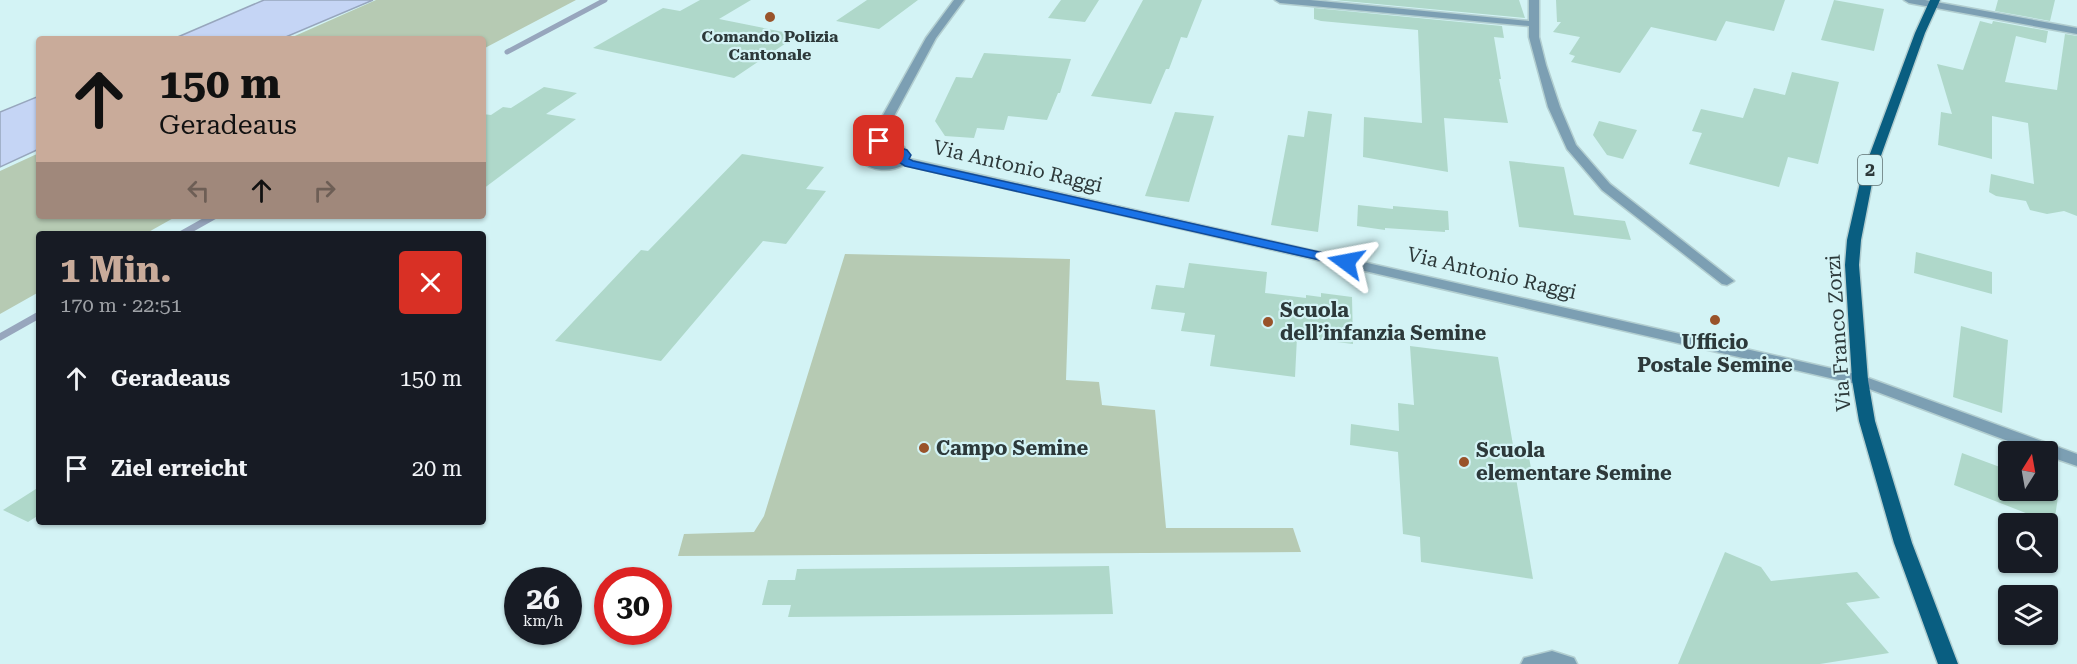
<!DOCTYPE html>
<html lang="de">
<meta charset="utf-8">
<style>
:root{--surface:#171b24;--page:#242831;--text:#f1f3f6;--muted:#9ea1a6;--accent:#c9ab9a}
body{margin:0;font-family:"Roboto Serif",serif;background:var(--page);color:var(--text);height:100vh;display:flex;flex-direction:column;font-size:22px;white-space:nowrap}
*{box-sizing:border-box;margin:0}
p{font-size:20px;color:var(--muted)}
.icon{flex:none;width:33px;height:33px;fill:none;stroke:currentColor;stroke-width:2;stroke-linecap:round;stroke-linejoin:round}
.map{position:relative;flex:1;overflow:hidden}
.sheet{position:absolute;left:36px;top:231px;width:450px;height:294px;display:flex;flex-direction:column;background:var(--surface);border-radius:6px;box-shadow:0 2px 4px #0004}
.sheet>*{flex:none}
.guide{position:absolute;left:36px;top:36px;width:450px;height:183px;border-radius:6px;box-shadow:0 2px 4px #0004;background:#c9ab9a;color:#111;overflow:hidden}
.needle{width:39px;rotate:11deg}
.controls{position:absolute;left:1998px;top:441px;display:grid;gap:12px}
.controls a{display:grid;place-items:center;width:60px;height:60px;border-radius:6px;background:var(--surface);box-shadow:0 2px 4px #0004;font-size:30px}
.speed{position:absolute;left:504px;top:567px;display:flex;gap:12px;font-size:30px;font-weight:700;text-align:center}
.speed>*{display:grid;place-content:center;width:78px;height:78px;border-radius:50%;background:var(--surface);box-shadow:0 2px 4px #0004;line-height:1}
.speed small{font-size:15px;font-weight:400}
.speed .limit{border:9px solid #d22;background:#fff;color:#111}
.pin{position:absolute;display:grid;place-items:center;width:51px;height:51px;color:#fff;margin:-26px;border-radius:12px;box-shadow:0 3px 9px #0006}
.me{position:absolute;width:66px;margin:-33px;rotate:283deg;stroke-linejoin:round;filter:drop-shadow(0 0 4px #0008)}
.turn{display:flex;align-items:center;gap:21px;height:126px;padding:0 24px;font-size:27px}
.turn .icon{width:78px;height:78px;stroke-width:2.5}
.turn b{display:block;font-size:42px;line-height:51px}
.lanes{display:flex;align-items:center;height:57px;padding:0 24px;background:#0003;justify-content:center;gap:30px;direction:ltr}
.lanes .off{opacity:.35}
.round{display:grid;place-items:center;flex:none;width:63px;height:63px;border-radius:6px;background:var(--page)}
.headline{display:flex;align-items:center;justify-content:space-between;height:102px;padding:0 24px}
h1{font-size:36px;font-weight:700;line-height:45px;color:var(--accent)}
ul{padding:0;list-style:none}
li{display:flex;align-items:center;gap:18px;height:90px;padding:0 24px}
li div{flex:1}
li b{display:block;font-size:22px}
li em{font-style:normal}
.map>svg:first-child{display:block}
.green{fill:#b6cab3}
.water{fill:#c5d5f5;stroke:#97a6bd;stroke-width:1.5}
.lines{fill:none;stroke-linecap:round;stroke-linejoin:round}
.stream-far1{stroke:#97a6bd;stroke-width:5}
.stream{stroke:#97a6bd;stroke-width:7}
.building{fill:#afd8ca}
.street-casing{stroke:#b2ced0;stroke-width:3}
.primary-casing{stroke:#b2ced0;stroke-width:3}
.street{fill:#7c9fb3;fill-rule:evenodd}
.primary{fill:#095e81;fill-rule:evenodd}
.route{fill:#1a73e8;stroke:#114b97;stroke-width:1.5}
.poi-dot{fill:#99532a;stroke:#d3f3f5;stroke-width:2}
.labels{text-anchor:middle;stroke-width:4.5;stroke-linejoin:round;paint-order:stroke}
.far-poi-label{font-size:16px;font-weight:bold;fill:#2d393a;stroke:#d3f3f5}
.shield{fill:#d3f3f5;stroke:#5f7172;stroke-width:1.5}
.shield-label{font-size:18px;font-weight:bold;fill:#2d393a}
.street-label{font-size:20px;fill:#2d393a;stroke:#d3f3f5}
.poi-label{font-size:20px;font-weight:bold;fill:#2d393a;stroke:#d3f3f5;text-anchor:start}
</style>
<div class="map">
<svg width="2077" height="664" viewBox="0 0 2077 664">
<rect width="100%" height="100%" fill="#d3f3f5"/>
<path class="green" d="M376,0H576L483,49V39H288Z
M39,153V216H177L145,234H39V292L0,314V171Z
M845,254L1070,259L1066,380L1099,382L1102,405L1155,410L1166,528H1293L1301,552L678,556L684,534L754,532L764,516Z"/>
<path class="water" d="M264,0H373L281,39H173Z
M39,96V149L0,167V112Z"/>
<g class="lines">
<path class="stream-far1" d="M507,52L605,0"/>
<path class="stream" d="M182,234L214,216
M0,337L39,315"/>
</g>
<path class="building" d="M700,0H751L719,19L798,35L734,78L593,48L663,8L680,11Z
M867,0H918L879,29L836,21Z
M1061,0H1099L1085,22L1048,18Z
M1143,0H1202L1187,38L1181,37L1169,69H1166L1151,104L1091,96Z
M1334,0H1519L1525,18Z
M1556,0H1785L1774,31L1726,21L1716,41L1651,27L1620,73L1571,62L1575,56L1569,54L1580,37L1553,32L1561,22H1557Z
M1834,0L1884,9L1874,51L1821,40Z
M1998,0H2055L2050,21L1995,11Z
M1314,8L1502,26L1504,38L1494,37L1501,79H1499L1508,123L1444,118L1448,172L1363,157L1364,117L1422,123L1418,30L1321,21L1314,19Z
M1980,21L1992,24L1993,21L2048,31L2046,43L2016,36L2005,82L2057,90L2065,34L2077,36V216L2064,211L2047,214L2030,210L2026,201L1996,196L1989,192L1991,174L2034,184L2028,123L1992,116V159L1938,145L1941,112L1952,114L1937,64L1963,70Z
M984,53L1071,59L1060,93H1058L1047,120L1008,116L1004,130L977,128L974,138L945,136L935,121L956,77L972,78Z
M1792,72L1839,82L1818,164L1788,157L1779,187L1689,164L1702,133L1692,131L1701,109L1743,118L1754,88L1785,95Z
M544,87L577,93L546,114L576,119L483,189V114L491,115L503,107L511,108Z
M1308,111L1332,114L1318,232L1271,225L1288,135L1304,137Z
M1175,112L1214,116L1189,202L1145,196Z
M1599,121L1637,130L1623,159L1607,155L1593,135Z
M742,154L824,167L806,189L826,191L786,244L763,241L661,361L555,341L641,250L648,251Z
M1509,161L1564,167L1574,215L1625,221L1631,240L1519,227Z
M1358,205L1393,209V206L1448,211L1449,230H1445V232L1385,228V230L1357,226Z
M1916,252L1992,272V294L1914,273Z
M1189,263L1267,272L1265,293L1306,298V295L1321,297V293L1352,297L1353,344L1297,337L1295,377L1210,366L1215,335L1181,331L1185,313L1151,309L1156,285L1184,288Z
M1961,326L2008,340L2002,413L1953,397Z
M1410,346L1498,357L1513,445L1527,446L1532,474L1515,472L1533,579L1421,562L1420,537L1403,534L1398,452L1350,445L1351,424L1399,431L1398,403L1414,405Z
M1962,453L2008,470V490H2059L2054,524L1954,485Z
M39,487V515L28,522L3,510Z
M1725,552L1761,567L1771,581L1857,572L1880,598L1846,603L1889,653L1820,664H1678Z
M1109,566L1113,614L788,617L791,605H762L768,580H795L797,569Z"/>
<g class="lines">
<defs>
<path id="street" d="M954,0H964L936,38L885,133V140L889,144L904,147L910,159L1860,375L2077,454V466L2048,456V452H2037L1856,384L904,165C891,172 872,172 861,161V155L869,147L877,145L873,141V133L926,38ZM885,151L896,153L899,157L887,163L873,159L877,153Z
M1275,0H1310L1529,21V0H1539V37L1546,65L1560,107L1576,145L1610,184L1734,281L1727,285L1722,284L1602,190L1567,149L1548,107L1529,37V26L1280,3Z
M1904,0H1925L2077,28V34L1909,3Z
M1552,651L1574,658L1577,664H1521L1524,658Z"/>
<path id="primary" d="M1930,0H1940L1925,33L1873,178L1861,240L1859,265L1868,380L1875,421L1912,543L1958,664H1938L1894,543L1859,421L1852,380L1845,265L1847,240L1861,178L1915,33Z"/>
</defs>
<use href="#street" class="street-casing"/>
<use href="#primary" class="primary-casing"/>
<use href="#street" class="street"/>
<use href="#primary" class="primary"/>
</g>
<path class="route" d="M879,138L888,144L907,150L911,155L909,159L913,161L1346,258L1352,262L1346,266L905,166L897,161L899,154L881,149L874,141Z"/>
<g class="poi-dot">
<circle cx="770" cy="17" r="6"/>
<circle cx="1715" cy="320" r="6"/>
<circle cx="1268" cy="322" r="6"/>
<circle cx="924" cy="448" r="6"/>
<circle cx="1464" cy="462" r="6"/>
</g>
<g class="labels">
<g class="far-poi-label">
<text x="770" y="42">Comando Polizia<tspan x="770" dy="18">Cantonale</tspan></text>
</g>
<rect class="shield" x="1858" y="155" width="24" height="30" rx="4.5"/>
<g class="shield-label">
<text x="1870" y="176">2</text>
</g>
<g class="street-label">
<text transform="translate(1018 166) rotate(13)" y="7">Via Antonio Raggi</text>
<text transform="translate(1492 273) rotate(13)" y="7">Via Antonio Raggi</text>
<text transform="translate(1838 333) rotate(-94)" y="7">Via Franco Zorzi</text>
</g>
<g class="poi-label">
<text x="1280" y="317">Scuola<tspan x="1280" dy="23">dell’infanzia Semine</tspan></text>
<text x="1715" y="349" text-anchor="middle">Ufficio<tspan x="1715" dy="23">Postale Semine</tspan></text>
<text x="936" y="455">Campo Semine</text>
<text x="1476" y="457">Scuola<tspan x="1476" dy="23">elementare Semine</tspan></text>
</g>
</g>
</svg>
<div class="controls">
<a><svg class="needle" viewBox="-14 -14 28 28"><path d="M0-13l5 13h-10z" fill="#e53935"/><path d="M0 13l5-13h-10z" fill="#9ea1a6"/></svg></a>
<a><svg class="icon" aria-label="search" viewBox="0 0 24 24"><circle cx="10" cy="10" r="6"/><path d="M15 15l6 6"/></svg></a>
<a><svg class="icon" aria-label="layers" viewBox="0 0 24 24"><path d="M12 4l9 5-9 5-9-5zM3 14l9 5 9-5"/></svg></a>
</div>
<div class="speed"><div>26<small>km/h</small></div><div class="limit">30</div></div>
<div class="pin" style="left:879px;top:141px;background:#d93025"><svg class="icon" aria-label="arrive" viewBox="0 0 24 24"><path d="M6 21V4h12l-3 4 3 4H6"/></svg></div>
<svg class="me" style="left:1346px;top:262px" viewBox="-20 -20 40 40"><path d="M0-17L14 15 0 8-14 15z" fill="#1a73e8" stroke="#fff" stroke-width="4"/></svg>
<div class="guide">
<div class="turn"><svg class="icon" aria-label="ahead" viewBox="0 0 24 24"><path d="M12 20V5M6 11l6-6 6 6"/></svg><div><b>150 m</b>Geradeaus</div></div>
<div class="lanes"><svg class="icon off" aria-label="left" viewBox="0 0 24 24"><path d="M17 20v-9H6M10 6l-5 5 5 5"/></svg><svg class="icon" aria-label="ahead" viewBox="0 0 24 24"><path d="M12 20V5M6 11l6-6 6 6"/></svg><svg class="icon off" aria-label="right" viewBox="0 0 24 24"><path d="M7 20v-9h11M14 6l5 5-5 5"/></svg></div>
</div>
<section class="sheet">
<div class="headline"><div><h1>1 Min.</h1><p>170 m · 22:51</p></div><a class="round" style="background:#d93025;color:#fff"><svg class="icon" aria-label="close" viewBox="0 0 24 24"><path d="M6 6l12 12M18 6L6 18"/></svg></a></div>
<ul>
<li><svg class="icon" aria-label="ahead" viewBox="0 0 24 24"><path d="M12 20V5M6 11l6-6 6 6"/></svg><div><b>Geradeaus</b></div><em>150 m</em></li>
<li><svg class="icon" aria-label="arrive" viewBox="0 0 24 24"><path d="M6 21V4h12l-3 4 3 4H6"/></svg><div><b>Ziel erreicht</b></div><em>20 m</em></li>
</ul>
</section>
</div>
